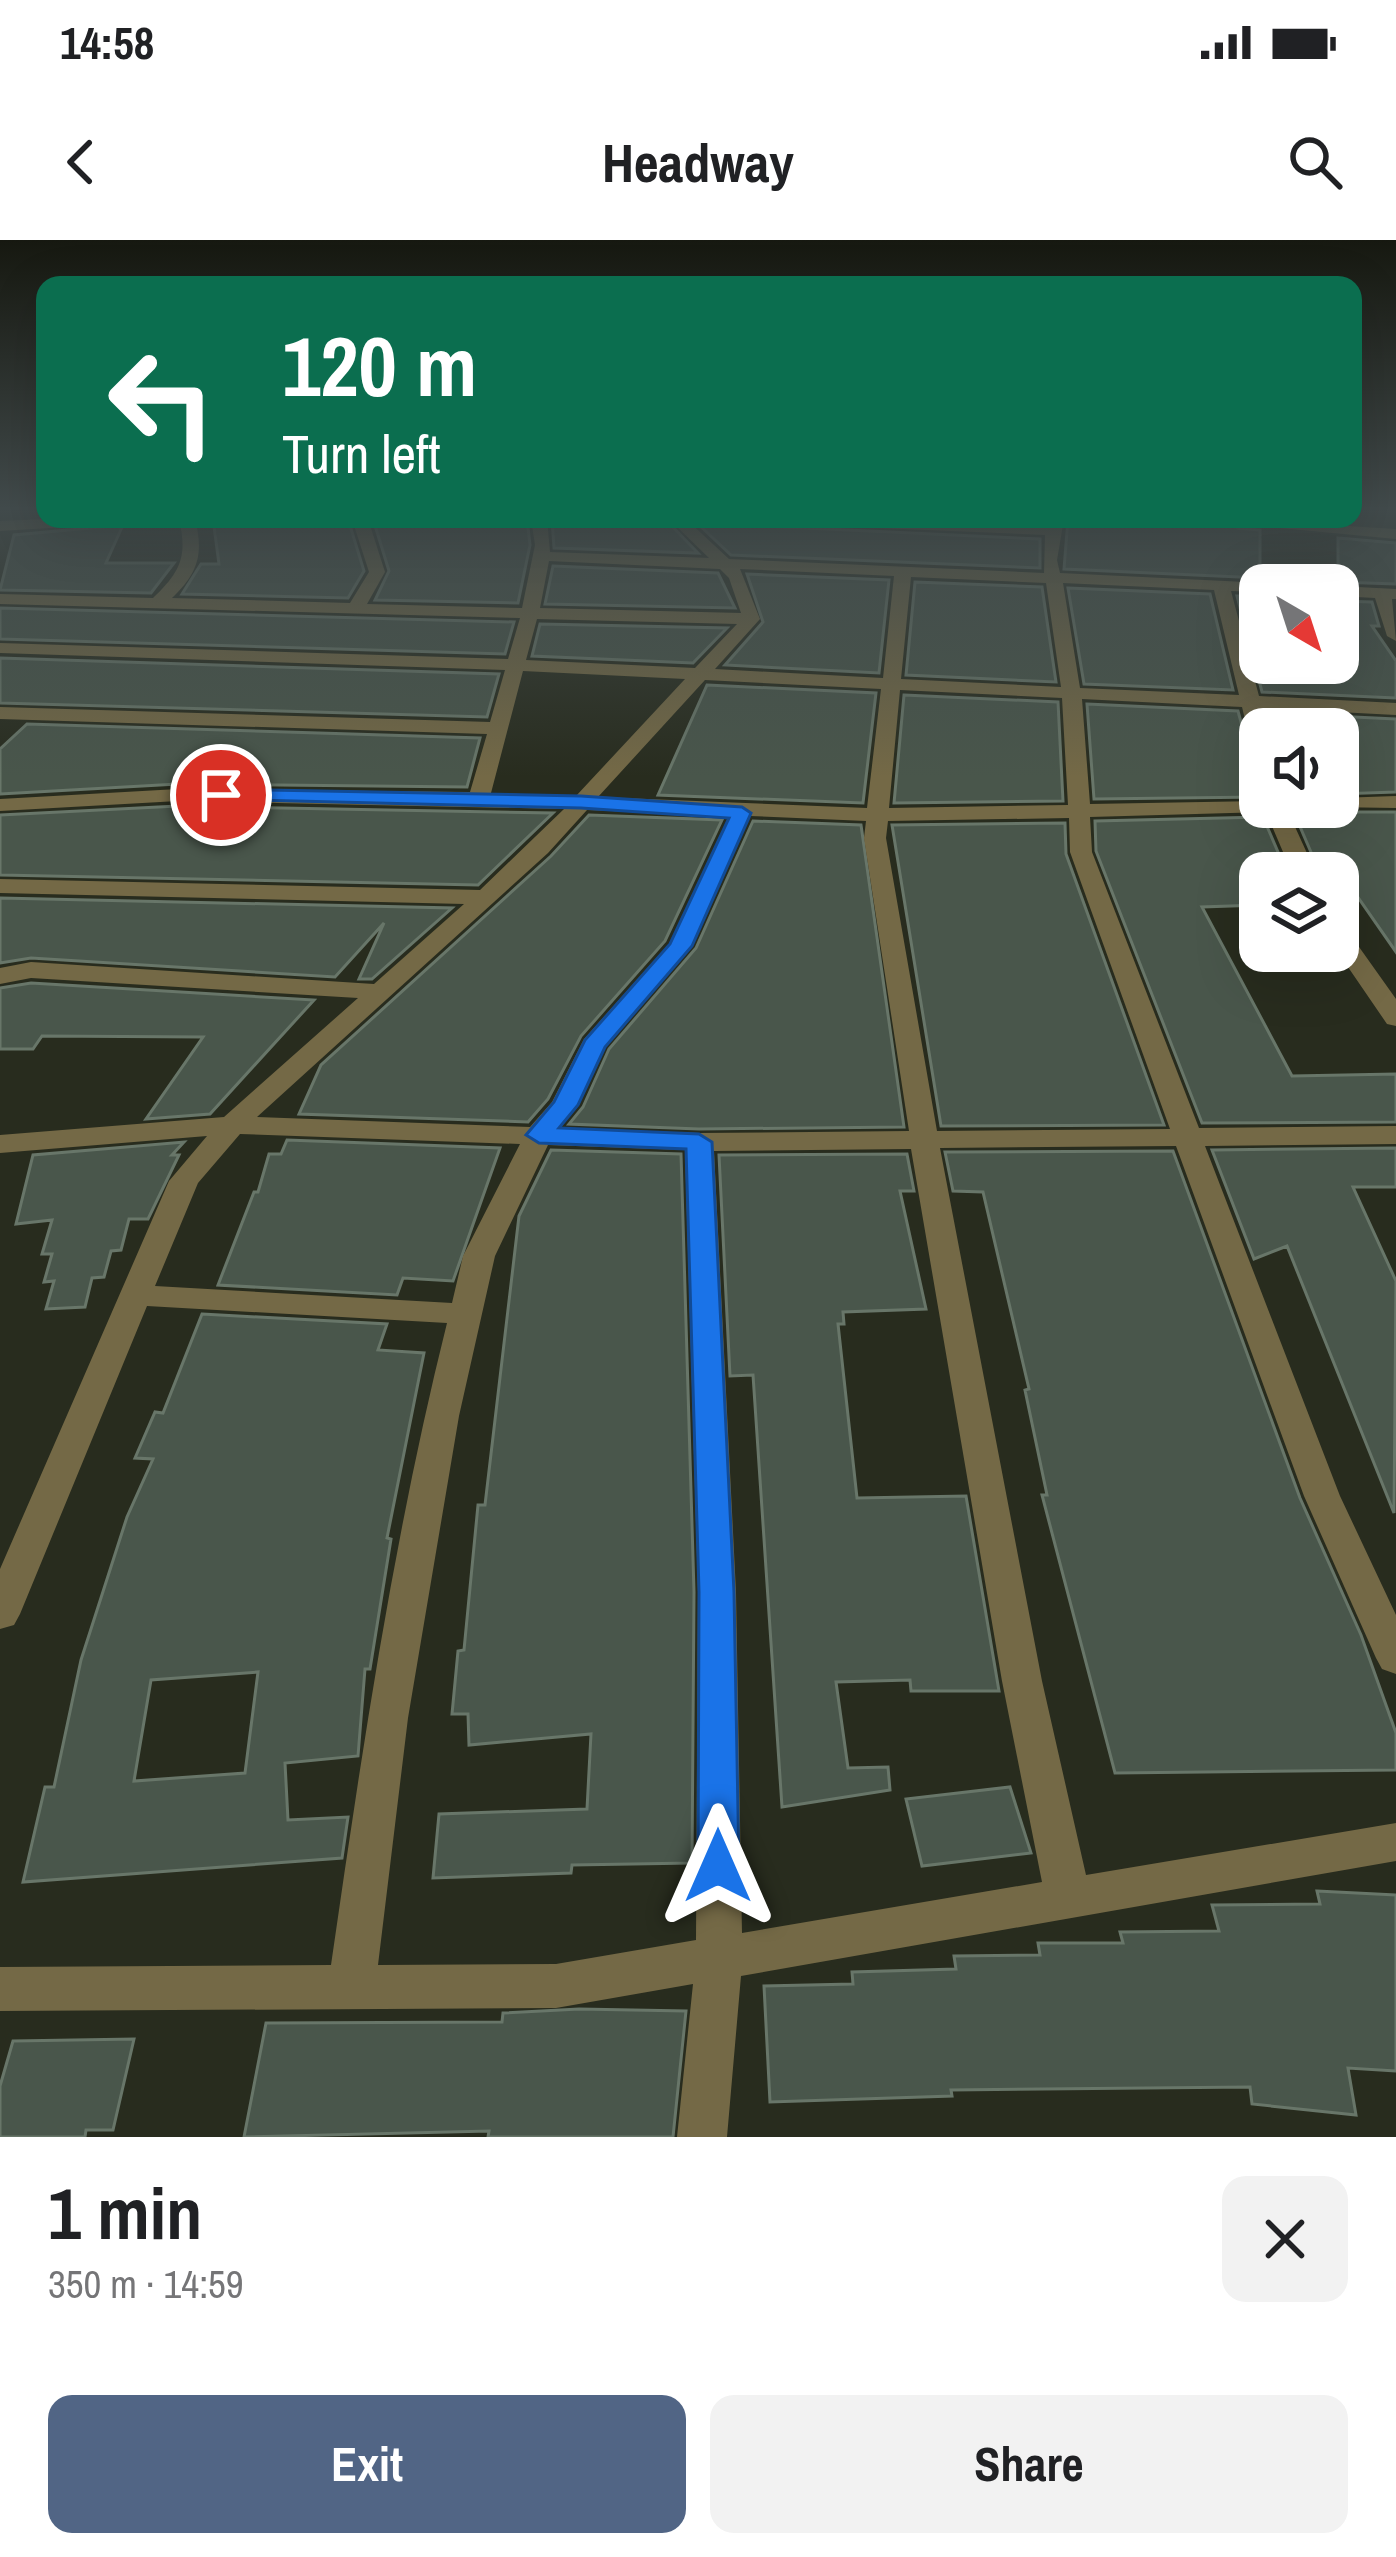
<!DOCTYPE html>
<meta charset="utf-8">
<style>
:root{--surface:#fff;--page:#f2f2f2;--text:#202124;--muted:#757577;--accent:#516585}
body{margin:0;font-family:"Archivo Narrow",sans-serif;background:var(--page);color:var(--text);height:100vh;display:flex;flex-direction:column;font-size:45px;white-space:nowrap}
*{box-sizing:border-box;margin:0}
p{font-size:39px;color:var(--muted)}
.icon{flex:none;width:66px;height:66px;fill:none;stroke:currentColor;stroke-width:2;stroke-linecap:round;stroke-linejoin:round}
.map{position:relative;height:1897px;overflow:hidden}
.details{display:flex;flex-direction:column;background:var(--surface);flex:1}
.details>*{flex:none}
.hud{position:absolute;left:36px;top:36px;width:1326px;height:252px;border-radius:24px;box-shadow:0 12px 48px #0002;background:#0b6e4f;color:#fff;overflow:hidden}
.needle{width:78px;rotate:141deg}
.fabs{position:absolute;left:1239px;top:324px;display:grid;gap:24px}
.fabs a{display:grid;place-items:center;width:120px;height:120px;border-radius:24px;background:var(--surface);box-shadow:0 12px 48px #0002;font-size:60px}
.pin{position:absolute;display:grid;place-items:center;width:102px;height:102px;color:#fff;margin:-51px;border:6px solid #fff;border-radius:50%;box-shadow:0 3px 12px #0007}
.me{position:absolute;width:132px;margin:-66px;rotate:0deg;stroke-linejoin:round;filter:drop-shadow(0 0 9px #0008)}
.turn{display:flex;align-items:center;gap:42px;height:252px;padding:0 48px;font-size:54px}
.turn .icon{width:156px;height:156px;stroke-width:2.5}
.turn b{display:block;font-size:84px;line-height:102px}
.round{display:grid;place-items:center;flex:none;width:126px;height:126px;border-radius:24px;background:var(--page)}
.headline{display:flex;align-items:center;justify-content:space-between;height:204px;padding:0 48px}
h1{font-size:72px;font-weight:700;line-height:90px}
.primary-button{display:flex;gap:24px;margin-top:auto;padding:24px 48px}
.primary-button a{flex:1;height:138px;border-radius:24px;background:var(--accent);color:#fff;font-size:48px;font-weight:700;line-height:138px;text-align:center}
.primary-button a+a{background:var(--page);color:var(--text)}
.status{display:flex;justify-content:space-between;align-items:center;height:84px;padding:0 60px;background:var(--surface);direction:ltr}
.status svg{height:33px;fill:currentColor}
header{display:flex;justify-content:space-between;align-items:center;height:156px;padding:0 48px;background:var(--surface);font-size:54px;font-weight:700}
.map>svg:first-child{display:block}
.building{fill:#49564b;stroke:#687669;stroke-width:3;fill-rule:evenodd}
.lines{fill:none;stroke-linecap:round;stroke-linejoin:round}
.minor{fill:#746946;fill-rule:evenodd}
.route{fill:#1a73e8;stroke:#114b97;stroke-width:3}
</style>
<div class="status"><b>14:58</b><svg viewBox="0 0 49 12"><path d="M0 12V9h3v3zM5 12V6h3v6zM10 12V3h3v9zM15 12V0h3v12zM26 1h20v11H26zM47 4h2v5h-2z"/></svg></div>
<header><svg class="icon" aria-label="back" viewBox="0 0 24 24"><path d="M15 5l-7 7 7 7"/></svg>Headway<svg class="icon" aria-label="search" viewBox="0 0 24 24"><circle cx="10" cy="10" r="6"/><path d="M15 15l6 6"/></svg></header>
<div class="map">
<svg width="1396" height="1897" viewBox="0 0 1396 1897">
<rect width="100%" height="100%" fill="#282c1e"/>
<path class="building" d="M213,279H348L364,331L348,358L182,354L201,324H219Z
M373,279H527L530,305L518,363L375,360L389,331Z
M552,279H665L698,313L554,308Z
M1068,279H1228L1238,288L1260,290V338L1064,329Z
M697,283L1040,299V328L731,315Z
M123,285L106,323H174L151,353L0,350L14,295Z
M1338,298L1396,303V344L1338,342Z
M553,326L718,333L735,368L545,364Z
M747,334L889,340L879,433L725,425L763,382Z
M915,342L1042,347L1056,442L906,435Z
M1068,348L1210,354L1233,450L1084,444Z
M1237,356H1260V423H1338V361L1372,362L1379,386H1372L1396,421V458L1262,452Z
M0,368L514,382L505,414L0,399Z
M540,384L727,388L693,423L532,416Z
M0,418L499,434L487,477L0,463Z
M707,445L876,453L863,563L658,555Z
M904,455L1058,462L1063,561L894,563Z
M1087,464L1238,471L1246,501L1260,510V557L1094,559Z
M1268,473L1396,479V552L1338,554V489L1271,486Z
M27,484L480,498L467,547L178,544L0,554V509Z
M178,566L553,573L478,645L0,635V575Z
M1338,572H1396V712L1341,633H1320L1295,575Z
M589,575L722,580L665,701L581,796L548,859L528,882L299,874L321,825L551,616Z
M1263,577L1287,633H1260V665L1202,667L1292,836L1396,834V882L1202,883L1096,611L1095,581Z
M753,581L861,585L904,887L699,889L569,884L583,867L609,809L696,708Z
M1065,583L1066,614L1164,885L941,886L892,585Z
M0,658L452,668L372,739H359L384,683L335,737L31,718L0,723Z
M31,743L314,760L210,874L146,879L203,797L42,796L33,809H0V748Z
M287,900L500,908L453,1041L403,1038L397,1055L218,1045L254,952H258L269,914H281Z
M184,902L172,915H179L148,979H129L121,1010L111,1011L104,1037L92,1038L85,1067L46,1069L54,1041L44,1042L52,1014H42L52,980L16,984L33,915Z
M1396,908V947H1353L1396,1041L1394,1273L1287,1006L1254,1019L1212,910Z
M551,910L681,914L694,1352L692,1623L572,1625L571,1633L433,1638L439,1574L587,1569L591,1494L469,1505L468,1474H452L458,1411L464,1410L478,1265H485L519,976Z
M1173,911L1300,1258L1361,1395L1396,1493V1530L1115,1533L1042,1255H1047L1025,1150L1029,1149L983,952L953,951L945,912Z
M907,914L914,951H900L926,1069L843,1072L844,1084H838L857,1258L966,1256L999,1451H911L910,1440L836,1442L848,1528L888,1527L890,1550L782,1567L753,1135L730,1136L719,915Z
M202,1074L387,1084L378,1110L424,1113L387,1298L391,1299L370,1429H365L358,1516L285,1523L288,1580L348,1577L342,1618L23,1642L45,1547H54L81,1420L127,1277L153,1219L135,1218L155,1172L163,1173ZM258,1432L245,1533L134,1541L151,1440Z
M1010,1547L1031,1613L922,1626L906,1559Z
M1317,1651L1396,1655V1831L1348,1828L1356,1875L1252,1864L1250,1847L951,1850L952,1856L770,1862L764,1746L853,1744L852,1732L956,1729L954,1716L1040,1715L1038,1703H1123L1120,1692L1219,1691L1212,1665L1320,1664Z
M579,1769L686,1771L673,1897H488L489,1891L244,1897L266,1783L502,1782L503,1773Z
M134,1799L113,1890H86L85,1897H0V1846L13,1801Z"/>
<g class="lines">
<path class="minor" d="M45,279H123L115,284L0,291V281Z
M179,279H195C204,314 198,333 172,358L350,363L369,332L352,279H368L385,332L367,364L522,368L535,305L531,279H547L550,312L709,318L669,279H686L729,319L1044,333L1045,295L783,284L775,279L1047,286L1048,279H1064L1057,320L1060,333L1266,343L1260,345V352L1231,351L1259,456L1396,463V475L1262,468L1267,489H1260V506L1250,500L1242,467L1082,459L1090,564L1260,561V567H1286L1316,633H1292L1266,572L1090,577L1092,612L1199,888L1396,886V904L1205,906L1340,1256L1396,1375V1434L1382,1429L1376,1418L1304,1256L1176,906L940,908L1042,1441L1086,1635L1396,1583V1621L741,1736L727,1897H677L693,1744L556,1768L0,1771V1727L331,1725C362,1510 394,1295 447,1083L147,1066L20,1374L14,1385L0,1389V1329L169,941L207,896L0,913V895L224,877L358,758L31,738L0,744V728L31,722L374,744L464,664L0,653V639L480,650L564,569L178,561L0,571V559L178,549L470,552L487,494L0,479V467L490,482L505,430L0,413V403L508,419L520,378L0,364V354L153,358C180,332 188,317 179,279ZM549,321L720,329L729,338L741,373L540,368ZM740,329L894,336L883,438L715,429L760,379ZM911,337L1046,343L1061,447L901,439ZM1063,343L1214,350L1239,455L1080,448ZM537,379L737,384L695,428L526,420ZM523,431L685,439L576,556L491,553ZM705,440L881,449L867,568L598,557ZM900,450L1062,458L1068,565L889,568ZM587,570L729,576L669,704L584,799L552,862L530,887L257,877L548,613ZM750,576L866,581L864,598L909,891L699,893L560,888L579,865L605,807L692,706ZM1069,578L1070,612L1170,889L937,891L886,598L888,581ZM240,894L520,904L463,1016L452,1063L155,1046L198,943ZM548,905L685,910L698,1352L696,1700L556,1724L378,1725L408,1478L459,1176L495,1016ZM911,909L1002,1441L1042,1642L742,1693L736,1352L714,911Z
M1232,279L1396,289V299L1240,284Z
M1338,346L1396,349V359H1392L1396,401L1387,396L1375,358L1338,356Z
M1396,556V568L1329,567H1338V558Z
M1338,688L1347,690L1396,759V786L1387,784L1337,711Z"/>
</g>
<linearGradient id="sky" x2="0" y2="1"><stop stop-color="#161810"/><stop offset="0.5" stop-color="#424b4c"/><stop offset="1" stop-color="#424b4c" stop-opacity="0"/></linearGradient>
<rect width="1396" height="537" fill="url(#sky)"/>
<path class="route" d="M221,549L581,556L742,567L751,573L692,706L605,807L578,865L559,888L699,894L712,902L734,1352L739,1626L733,1638L718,1644L704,1638L698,1626L699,1352L686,909L539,903L526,895L554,862L585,800L670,704L729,578L581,568L214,559V551Z"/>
</svg>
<div class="fabs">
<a><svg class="needle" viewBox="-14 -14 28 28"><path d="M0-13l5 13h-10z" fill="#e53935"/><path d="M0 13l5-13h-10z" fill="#757577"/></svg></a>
<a><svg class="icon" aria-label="sound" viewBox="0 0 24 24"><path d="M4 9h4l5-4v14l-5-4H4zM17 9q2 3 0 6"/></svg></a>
<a><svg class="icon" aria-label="layers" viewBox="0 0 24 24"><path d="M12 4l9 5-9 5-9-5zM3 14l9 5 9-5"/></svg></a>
</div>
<div class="pin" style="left:221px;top:555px;background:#d93025"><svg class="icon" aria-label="arrive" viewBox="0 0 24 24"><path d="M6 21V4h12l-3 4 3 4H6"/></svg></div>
<svg class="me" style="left:718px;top:1626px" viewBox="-20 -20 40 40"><path d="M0-17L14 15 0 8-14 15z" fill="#1a73e8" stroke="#fff" stroke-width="4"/></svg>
<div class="hud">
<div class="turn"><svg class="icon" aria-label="left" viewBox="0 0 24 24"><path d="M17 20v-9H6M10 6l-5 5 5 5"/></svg><div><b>120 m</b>Turn left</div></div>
</div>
</div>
<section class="details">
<div class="headline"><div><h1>1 min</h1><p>350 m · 14:59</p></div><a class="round"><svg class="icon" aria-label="close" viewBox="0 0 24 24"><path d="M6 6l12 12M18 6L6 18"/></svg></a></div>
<div class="primary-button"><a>Exit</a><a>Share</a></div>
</section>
